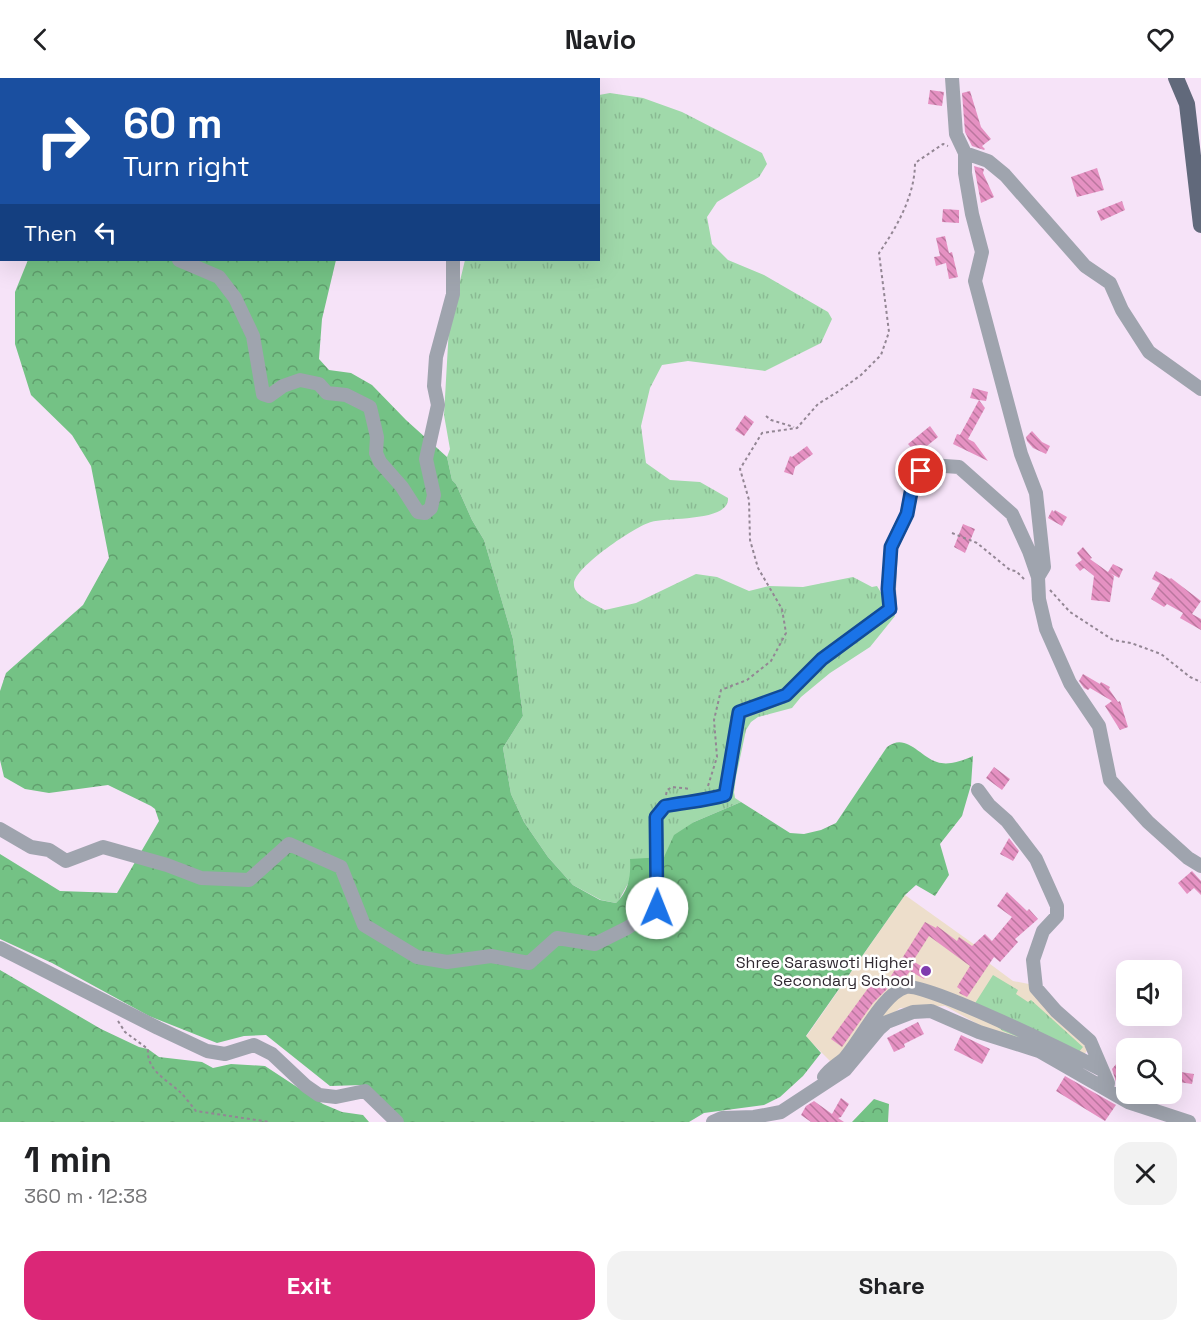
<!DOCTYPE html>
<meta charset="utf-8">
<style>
:root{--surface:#fff;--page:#f2f2f2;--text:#202124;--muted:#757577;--accent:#db2777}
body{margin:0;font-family:"Space Grotesk",sans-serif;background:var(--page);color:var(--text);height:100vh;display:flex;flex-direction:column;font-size:22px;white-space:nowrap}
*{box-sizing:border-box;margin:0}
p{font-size:20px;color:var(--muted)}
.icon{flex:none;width:33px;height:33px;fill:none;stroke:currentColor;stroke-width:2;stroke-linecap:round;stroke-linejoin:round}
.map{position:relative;height:1044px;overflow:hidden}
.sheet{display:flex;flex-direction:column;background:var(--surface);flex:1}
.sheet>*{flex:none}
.banner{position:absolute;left:0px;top:0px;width:600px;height:183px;box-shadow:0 6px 24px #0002;background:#1a4fa0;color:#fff;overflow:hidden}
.fabs{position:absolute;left:1116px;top:882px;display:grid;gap:12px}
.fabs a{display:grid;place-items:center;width:66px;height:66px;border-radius:12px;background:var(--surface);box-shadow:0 6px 24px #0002;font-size:30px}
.pin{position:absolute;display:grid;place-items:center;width:51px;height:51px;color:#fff;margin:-26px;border:3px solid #fff;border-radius:50%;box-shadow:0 2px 6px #0007}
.me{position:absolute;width:66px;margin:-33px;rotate:1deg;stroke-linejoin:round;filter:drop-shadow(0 0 4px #0008)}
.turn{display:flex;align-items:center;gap:21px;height:126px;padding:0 24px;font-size:27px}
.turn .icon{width:78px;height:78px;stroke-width:2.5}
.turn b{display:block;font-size:42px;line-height:51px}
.then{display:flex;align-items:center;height:57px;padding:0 24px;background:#0003;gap:12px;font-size:22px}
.round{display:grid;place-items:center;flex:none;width:63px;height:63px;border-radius:18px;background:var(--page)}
.overview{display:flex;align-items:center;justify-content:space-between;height:102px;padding:0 24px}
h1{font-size:36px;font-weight:600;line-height:45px}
.primary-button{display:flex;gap:12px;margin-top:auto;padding:12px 24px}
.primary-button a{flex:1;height:69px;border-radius:18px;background:var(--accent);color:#fff;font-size:24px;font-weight:600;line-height:69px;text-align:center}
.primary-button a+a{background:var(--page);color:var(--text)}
header{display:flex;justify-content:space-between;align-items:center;height:78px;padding:0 24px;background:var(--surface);font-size:27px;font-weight:600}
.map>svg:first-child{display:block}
.education{fill:#eddecb}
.grass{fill:url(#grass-tufts)}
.forest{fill:url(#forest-crowns)}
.building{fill:url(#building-back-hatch)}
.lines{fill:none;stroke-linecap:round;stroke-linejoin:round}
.path{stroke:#938694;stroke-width:2;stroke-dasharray:3 3;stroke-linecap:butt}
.minor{stroke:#9fa4ae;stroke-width:14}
.major{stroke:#61697b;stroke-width:16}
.route-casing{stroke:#114b97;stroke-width:15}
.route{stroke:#1a73e8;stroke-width:10}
.poi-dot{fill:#7f3caf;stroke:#fff;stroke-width:2}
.labels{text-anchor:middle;stroke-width:5;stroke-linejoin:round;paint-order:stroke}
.poi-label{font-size:16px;fill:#2f2830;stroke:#fff;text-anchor:end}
</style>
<header><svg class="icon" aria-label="back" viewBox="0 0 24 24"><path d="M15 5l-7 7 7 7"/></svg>Navio<svg class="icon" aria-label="heart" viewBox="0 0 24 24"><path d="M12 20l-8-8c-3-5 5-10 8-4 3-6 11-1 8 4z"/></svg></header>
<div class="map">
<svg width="1201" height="1044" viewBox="0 0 1201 1044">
<defs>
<pattern id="grass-tufts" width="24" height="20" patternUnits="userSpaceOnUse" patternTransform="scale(1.5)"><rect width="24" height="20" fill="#a0d9aa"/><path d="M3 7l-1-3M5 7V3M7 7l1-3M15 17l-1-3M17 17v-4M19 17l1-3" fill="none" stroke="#8aba93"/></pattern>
<pattern id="forest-crowns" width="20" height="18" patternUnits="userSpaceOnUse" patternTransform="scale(1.5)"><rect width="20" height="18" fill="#74c285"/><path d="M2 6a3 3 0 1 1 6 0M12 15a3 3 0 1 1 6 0" fill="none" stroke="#609e6d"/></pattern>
<pattern id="building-back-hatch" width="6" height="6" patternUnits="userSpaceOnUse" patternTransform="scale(1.5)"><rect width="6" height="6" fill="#e591c2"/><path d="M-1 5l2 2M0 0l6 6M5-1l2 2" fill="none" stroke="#ba769e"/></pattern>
</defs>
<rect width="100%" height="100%" fill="#f6e3f8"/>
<path class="education" d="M905,817L975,867L986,883L1013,903L1029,906L1091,968L1082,979L994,955L945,928L900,930L832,985L806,959Z"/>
<path class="grass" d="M610,15L643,20L682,34L762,75L767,86L759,99L717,124L707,139L712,166L728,182L764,197L828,234L832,241L821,265L765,293L688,283L662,287L650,310L641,348L646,385L670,402L700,404L728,420C730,444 668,439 651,444C636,448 574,489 574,506C573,518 596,527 605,532L636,525L696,496L717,499L749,513L769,508L803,509L853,499L872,509L877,508L895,538L870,569L830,595L801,619L792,630L758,639L751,644L746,652L736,699L734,714L735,720L741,724L694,744L664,779L631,800L619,822L616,825L601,822L573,807L548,779L524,744L511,716L503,670L523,638L513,561L484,462L472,442L456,406L452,402L447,379L450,371L444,337L449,249L465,182H598L599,17Z
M993,897L1018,912L1016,916L1028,924L1031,922L1083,969L1073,981L1003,953L972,930Z"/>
<path class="forest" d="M0,0H226L228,1L2,2L0,84Z
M28,182H336L322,241L319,281L329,292L351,295L372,307L406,342L447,379L452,402L456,406L472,442L484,462L513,561L523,638L503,670L511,716L524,744L548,779L573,807L600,822L616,825C629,813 631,797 630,781L664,779L674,757L694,744L741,724L790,755L804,756L821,752L836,745L887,669C906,654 919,678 937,684C948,688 962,683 973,678L971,707L962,738L940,766L949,797L935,818L916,807L905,817L806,958L821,975L803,998L780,1019L764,1027L704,1035L689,1044H399L363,1007L330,1008L266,957L244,958L217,965L149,938L52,885L0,861V776L60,813L117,815L159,743L155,731L151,728L108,707L49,715L25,711L4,699L0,682V613L6,595L83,527L109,480L91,388L72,357L31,317L15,266V214Z
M0,892L101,951L139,969L148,971L159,979L202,984L213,990L231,986L265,988L323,1026L342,1034L363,1037L369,1044H0Z
M874,1021L889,1026L888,1044H852Z"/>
<path class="building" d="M930,12L944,14L942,28L928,26Z
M970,13L981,49L991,61L982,68L985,71L984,72L972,68L965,54L962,15Z
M974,88L984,91L983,95L994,119L981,125Z
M1097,90L1104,112L1077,119L1071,99Z
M1122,123L1125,132L1101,143L1097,133Z
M943,131L959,132V145L942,144Z
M945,158L949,175L952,174L958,199L949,201L946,185L936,188L934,179L940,178L936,160Z
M973,310L988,314L986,323L979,322L985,330L968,361L974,364L988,383L953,366L957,356L960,357L979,322L970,320Z
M745,337L754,344L744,358L735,352Z
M930,348L938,359L917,376L908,366Z
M1032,353L1042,364L1050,368L1046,376L1033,370L1027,363L1026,359Z
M807,368L813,376L795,389L793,397L784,394L790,378L792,379Z
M1052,432L1054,434L1055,432L1067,439L1062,448L1048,440Z
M963,446L975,451L965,475L954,469Z
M1083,469L1092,480L1090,481L1108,494L1113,486L1123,491L1119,500L1110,495L1114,498L1110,524L1091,522L1094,498L1084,490L1080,493L1075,487L1082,482L1077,475Z
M1156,493L1170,501L1171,500L1201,523L1192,536L1201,541V552L1180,540L1183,535L1167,526L1164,529L1151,521L1160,505L1152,501Z
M1083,596L1100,606L1101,604L1110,609L1109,611L1118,624L1120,623L1128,649L1120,652L1105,628L1112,623L1090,610L1088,612L1084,610L1079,603Z
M994,689L1010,701L1002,712L986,700Z
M1009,760L1019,773L1013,783L1000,776Z
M1192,793L1201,803V817L1194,810L1187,816L1178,805Z
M1007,814L1027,833L1029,831L1038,841L1015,861L1018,864L1000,884L994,879L967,919L959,915L961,912L957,909L970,888L929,858L913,883L929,893L924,901L910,893L905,900L898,903L891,898L925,844L936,850L937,848L957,863L959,859L972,868L985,856L992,863L1012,839L997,828Z
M877,898L890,908L873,925L842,969L831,961Z
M918,944L924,956L904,966L905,969L894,974L887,960Z
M961,957L990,971L982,986L954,972Z
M1122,979L1117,995L1126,1000L1125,1012L1117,1007L1112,991Z
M1174,993L1194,996L1192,1006L1172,1003Z
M1065,998L1116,1027L1105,1043L1056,1013Z
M841,1020L849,1026L841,1039L838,1040L844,1044H811L801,1037L806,1028L814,1023L832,1036Z"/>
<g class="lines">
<path class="path" d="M766,338L771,342L794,349
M952,455L977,465L1010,492L1016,493L1025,502
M1050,512L1070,534L1113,562L1131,565L1161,576L1190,599L1201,604
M708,708L717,679L714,642L721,612L747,602L771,583L786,555L782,531L758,490L750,462L749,422L740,391L762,355L797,350L818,326L839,313L861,297L881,277L889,254L879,175C897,149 915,117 915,85L943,66L948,68
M666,717L667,712L672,709L691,711
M118,943L125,954L148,971C146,993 168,1002 181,1015C186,1020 191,1027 196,1033L270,1044"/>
<path class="minor" d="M26,0L29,2
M578,0L579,2
M952,0L956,56L965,75L988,83L1005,97L1085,188L1110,205L1122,232L1149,274L1201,311
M0,69H2
M965,75V95L972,136L982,174L975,203L1021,376L1036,415L1044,489L1038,499
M179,182L219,199L235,220L253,258L263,316L269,318L283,308L300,302L319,306L327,315L346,317L370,329L377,359L376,375L380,384L402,409L418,434L425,435L431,430L434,417L426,381L438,327L434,308L436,279L453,216V182
M978,712L989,727L1007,743L1036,781L1057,828V838L1043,853L1033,882L1036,910L1056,933L1090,963L1108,1005L1107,1011
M0,751L31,769L49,772L66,783L103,769L167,787L201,800L249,802L289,766L341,789L364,847L417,879L447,884L491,878L529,885L557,860L595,866L627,850L657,830L656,739L665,728C685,724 705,723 725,717L739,635L786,617L822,581L890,531L889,511L891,469L907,436L913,404L921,393L930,387L959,389L1012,436L1029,473L1038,499L1039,521L1046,551L1070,605L1099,648L1110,702L1148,744L1188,780L1201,788
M0,870L158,950L207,973L225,976L254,967L272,976L306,1008L319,1017L336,1019L365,1013L397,1044
M824,999C829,991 837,987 844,981C860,964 883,915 906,909C926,904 1075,978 1102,992
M713,1044L722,1040L754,1039L781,1034L845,992L879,951L887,944L913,934L931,933L979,954L1039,973L1128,1024L1189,1044"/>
<path class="major" d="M1176,0L1187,26L1201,147"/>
</g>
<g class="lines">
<defs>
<path id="route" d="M657,830L656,739L665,728C685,724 705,723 725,717L739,634L786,617L822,581L890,531L888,511L891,469L907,436L913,404L921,393"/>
</defs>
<use href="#route" class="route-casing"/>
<use href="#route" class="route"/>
</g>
<circle class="poi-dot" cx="926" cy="893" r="6"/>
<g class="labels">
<g class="poi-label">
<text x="914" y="890">Shree Saraswoti Higher<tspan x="914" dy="18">Secondary School</tspan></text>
</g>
</g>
</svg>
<div class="fabs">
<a><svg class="icon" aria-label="sound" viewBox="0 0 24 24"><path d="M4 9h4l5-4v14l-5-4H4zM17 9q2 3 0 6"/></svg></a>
<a><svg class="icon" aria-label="search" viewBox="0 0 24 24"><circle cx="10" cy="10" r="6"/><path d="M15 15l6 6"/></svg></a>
</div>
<div class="pin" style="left:921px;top:393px;background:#d93025"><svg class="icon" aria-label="arrive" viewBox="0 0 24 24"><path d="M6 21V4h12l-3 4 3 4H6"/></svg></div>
<svg class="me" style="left:657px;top:830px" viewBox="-20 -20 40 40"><circle r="19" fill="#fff"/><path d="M0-13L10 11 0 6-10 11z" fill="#1a73e8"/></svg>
<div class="banner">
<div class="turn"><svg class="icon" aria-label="right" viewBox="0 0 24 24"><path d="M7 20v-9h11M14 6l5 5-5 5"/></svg><div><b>60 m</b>Turn right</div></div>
<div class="then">Then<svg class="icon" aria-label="left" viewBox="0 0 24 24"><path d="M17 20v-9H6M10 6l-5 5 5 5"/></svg></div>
</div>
</div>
<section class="sheet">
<div class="overview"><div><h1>1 min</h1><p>360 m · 12:38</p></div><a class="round"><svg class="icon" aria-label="close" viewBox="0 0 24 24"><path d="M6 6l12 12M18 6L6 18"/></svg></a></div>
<div class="primary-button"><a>Exit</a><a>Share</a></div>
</section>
